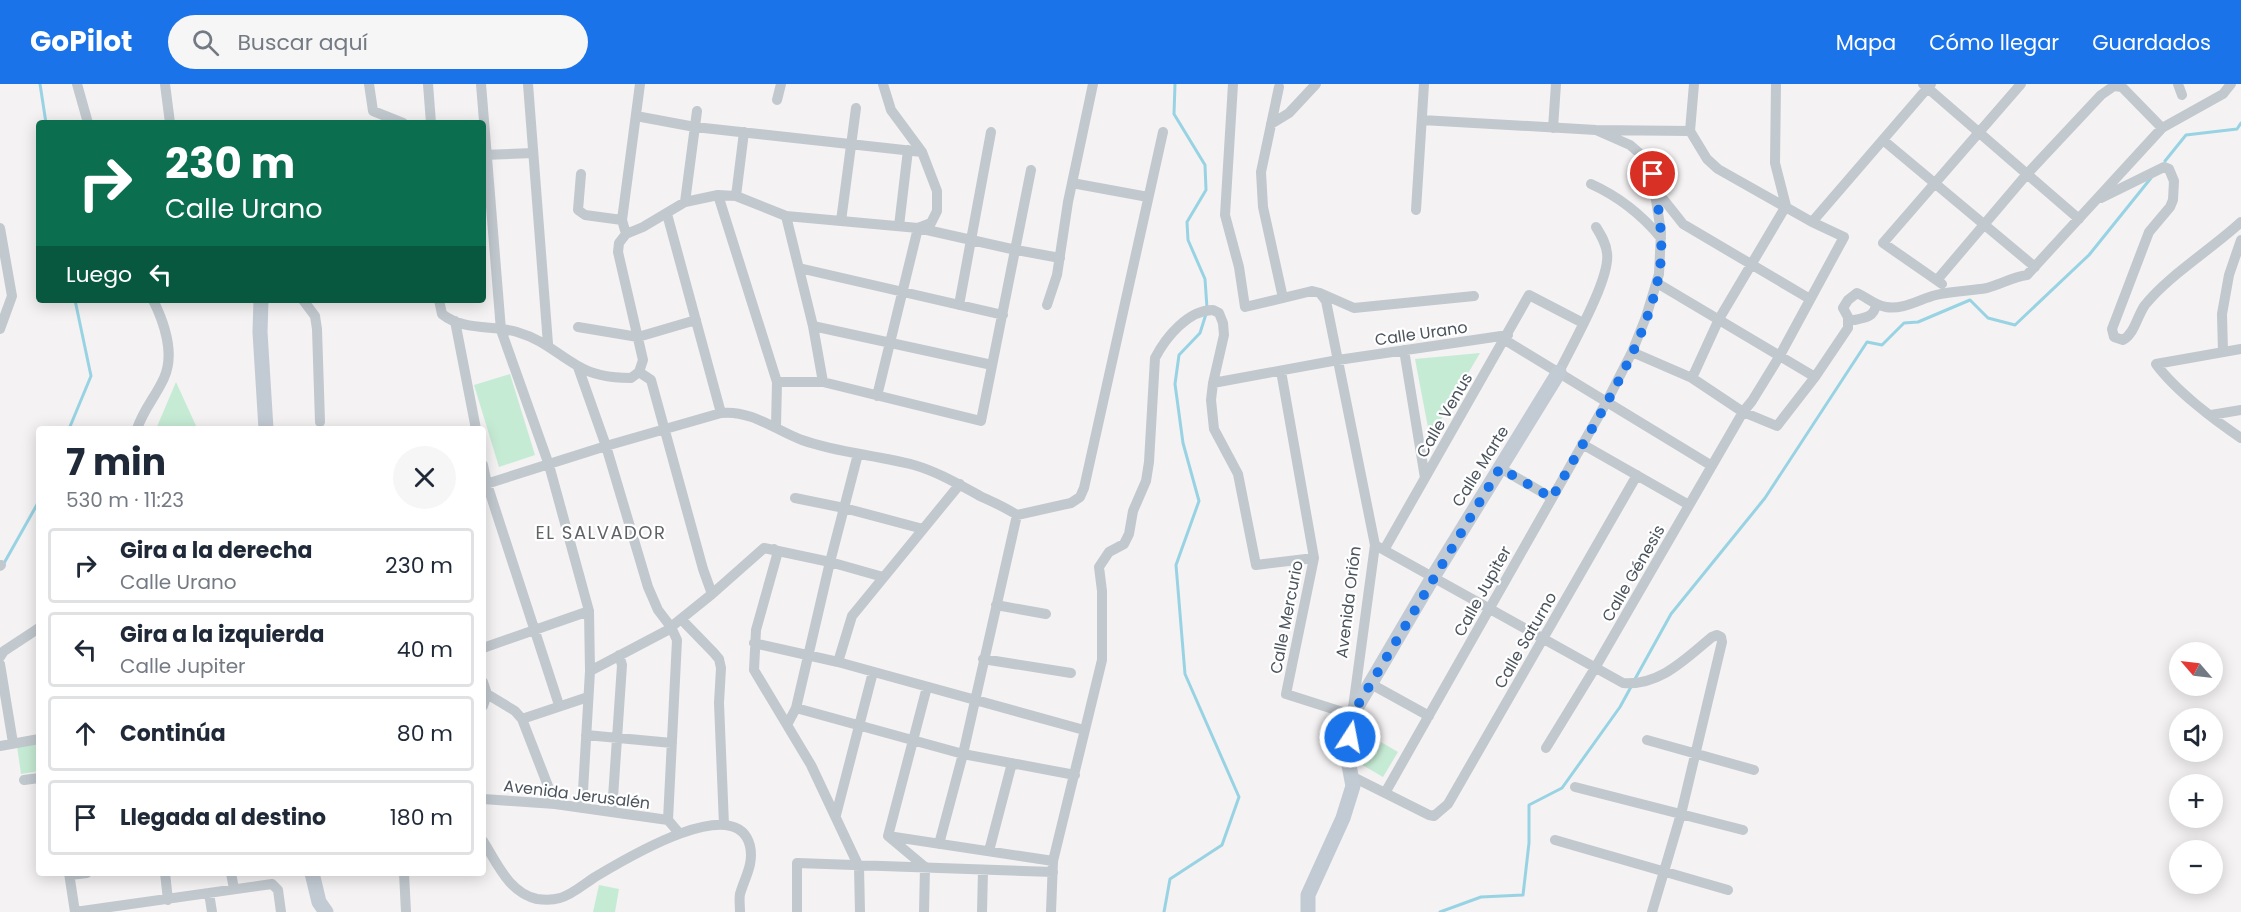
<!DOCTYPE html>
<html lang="es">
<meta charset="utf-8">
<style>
:root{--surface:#fff;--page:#f6f6f7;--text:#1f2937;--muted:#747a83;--line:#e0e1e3;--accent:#1a73e8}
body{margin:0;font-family:Poppins,sans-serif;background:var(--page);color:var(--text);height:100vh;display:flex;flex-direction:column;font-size:22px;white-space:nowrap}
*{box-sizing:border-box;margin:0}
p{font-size:20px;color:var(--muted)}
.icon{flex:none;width:33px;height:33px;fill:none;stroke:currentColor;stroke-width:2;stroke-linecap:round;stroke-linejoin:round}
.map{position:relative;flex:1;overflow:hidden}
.side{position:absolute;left:36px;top:342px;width:450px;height:450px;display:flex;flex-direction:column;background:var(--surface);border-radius:6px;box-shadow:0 3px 15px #0003}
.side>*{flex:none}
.top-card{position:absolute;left:36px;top:36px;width:450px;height:183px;border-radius:6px;box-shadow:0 3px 15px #0003;background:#0b6e4f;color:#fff;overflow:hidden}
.needle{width:39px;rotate:298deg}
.fabs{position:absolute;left:2169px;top:558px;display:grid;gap:12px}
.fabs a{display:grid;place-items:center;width:54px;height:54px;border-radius:50%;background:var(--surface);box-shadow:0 3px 15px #0003;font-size:30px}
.pin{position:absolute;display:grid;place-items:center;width:51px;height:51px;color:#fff;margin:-26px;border:3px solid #fff;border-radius:50%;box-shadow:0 2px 6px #0007}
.me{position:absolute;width:66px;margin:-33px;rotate:11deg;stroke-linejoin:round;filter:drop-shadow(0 0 4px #0008)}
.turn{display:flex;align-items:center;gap:21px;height:126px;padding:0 30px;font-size:27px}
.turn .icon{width:78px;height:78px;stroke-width:2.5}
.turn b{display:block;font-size:42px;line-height:51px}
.then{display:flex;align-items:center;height:57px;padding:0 30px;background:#0003;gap:12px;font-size:22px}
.round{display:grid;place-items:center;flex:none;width:63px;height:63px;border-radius:32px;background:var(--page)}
.summary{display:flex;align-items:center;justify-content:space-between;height:102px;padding:0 30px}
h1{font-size:36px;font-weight:700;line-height:45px}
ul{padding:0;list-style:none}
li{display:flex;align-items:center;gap:18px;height:75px;margin:0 12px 9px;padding:0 18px;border:3px solid var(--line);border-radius:6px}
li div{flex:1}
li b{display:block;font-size:22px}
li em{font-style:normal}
header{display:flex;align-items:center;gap:36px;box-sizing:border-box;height:84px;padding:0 30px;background:var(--accent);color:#fff}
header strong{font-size:28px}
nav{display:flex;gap:33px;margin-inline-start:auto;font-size:21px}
.search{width:420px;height:54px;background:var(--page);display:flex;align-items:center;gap:15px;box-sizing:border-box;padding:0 21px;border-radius:33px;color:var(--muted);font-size:22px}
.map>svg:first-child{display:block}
.green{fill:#c6ebd5}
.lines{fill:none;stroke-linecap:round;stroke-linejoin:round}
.stream{stroke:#98d3e4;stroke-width:3}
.street{stroke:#c1c8ce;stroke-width:10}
.secondary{stroke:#c2cad3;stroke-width:15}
.route{stroke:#1a73e8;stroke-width:10;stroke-dasharray:0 18}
.labels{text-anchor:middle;stroke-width:4.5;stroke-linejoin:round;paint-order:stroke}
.street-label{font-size:16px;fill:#4b545d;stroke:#fff}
.neighbourhood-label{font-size:18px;letter-spacing:1.5px;fill:#5f6266;stroke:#fff}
</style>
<header>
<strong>GoPilot</strong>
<div class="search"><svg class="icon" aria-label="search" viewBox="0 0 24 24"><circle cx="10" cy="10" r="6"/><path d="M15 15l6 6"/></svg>Buscar aquí</div>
<nav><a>Mapa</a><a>Cómo llegar</a><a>Guardados</a></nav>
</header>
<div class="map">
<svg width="2241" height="828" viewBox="0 0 2241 828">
<rect width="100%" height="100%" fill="#f4f2f2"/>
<path class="green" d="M1480,269L1430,354L1415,275Z
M510,290L535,371L499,383L474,301Z
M176,298L197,344V345H156Z
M1357,644L1398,668L1383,693L1359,679Z
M39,659V687L21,690L17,662Z
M599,801L619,805L615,828H593Z"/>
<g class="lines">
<path class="stream" d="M40,0L46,39
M1175,0L1174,30L1205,81L1206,106L1187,138L1188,156L1205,195L1207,224
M2165,77L2186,51L2237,45L2241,39
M69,345L91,292L75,216
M3,481L39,417
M1635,595L1671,530L1765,414L1867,258L1882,261L1904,239L1918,238L1970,216L1988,234L2015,241L2089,171L2151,94
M1164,828L1170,795L1222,761L1239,713L1185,590L1176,481L1199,417L1183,359L1175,300L1179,271L1200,249L1206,230
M1440,828L1481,813L1523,811L1529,759V721L1562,704L1620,623L1632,601"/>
<path class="street" d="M77,0L88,39
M165,0L170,39
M369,0L373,27L403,39
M428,0L431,39
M481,0L501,246L549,381L589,527L590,587L582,724
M528,0L548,260
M1233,0L1225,131L1239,183L1245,223L1312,207L1320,209L1354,224L1474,212
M1923,0L2079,135
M2178,0L2182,11
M1279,3L1261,88L1263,123L1283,214
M777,16L781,0
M636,32L695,43L922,68
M1422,36L1596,46L1690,47
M1271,40L1289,29L1316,0
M1553,44L1556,0
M1883,56L2035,183
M483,71L533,69
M581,90L578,126L585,131L622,136
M1072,99L1148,113
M1591,100C1620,113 1641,130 1661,154
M1655,109L1664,116L1683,140L1810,215
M718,111L777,298L776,342
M736,112L744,48
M2101,114L2164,83L2169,85L2174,97L2173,116L2170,123L2149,148L2112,245L2114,253L2123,256C2135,249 2137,232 2145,221C2169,191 2212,165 2241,138
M685,118L697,27
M1416,126L1424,0
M667,130L721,329
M786,132L813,242L823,298
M841,137L856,24
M1812,138L1931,0
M899,142L908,66
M0,144L12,212L0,245
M626,150L622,136L640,0
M799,184L1003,231
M1937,196L2027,90L2101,11L2114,2L2122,3L2162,44
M1657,199L1815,293
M1942,200L1883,159L2021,0
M303,216L315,232L317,245L320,338
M439,216L442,230C463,247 493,241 517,248C544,256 555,269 578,282C594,292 613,294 631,294L639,288L643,276L618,168L619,159L626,150L643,143L685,118L718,111L736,112L786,132L918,144L931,139L937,127V107L922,68L891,26L883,0
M959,221L991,48
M1047,221L1057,191L1068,118L1093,0
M1854,236C1865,234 1874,233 1876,221
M455,237L476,345
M813,242L992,281
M578,243L638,253L696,236
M1505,256L1712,382
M2241,265L2156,280C2175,306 2214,336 2241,354
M1404,266L1425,394
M1632,268L1692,294L1743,328L1777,342L1815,293L1848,244V233L1843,224L1848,216L1857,209C1868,214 1874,221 1886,223C1903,226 1920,215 1936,211C1953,207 1970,207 1987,204C2001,200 2013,193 2027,191L2162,44L2223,10L2231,0
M2223,268L2222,230L2229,191L2241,156
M578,283L606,362L648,503L658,526L671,543L677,556L668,736L679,749
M1281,287L1314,474L1286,610L1352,631L1375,461L1326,217L1320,209
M639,288L651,296L703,485L712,510
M1559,288C1571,263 1611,194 1607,169C1606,159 1601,151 1596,143
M1692,294L1719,235L1786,122L1775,79L1776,0
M777,298H823L981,337L1031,86
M1213,299L1338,276L1508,251
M877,312L918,144L1016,166L1060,174
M2211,331L2241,326
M137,345C143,326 156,312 164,294C175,270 164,238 153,216
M1582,360L1689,421
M483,381L487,400L559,621
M1500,384L1552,414
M483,401L606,362L721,329C752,326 775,346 802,356C838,369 877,371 914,381C938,388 958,400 980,412C993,418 1005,423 1017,431L1071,419L1080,413L1084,404L1163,48
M795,414L844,424L923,445
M1375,461L1623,599C1660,602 1685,575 1712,553L1717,551L1721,553L1722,558L1681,730L1652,828
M774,465L777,471L756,546L754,586L811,681L859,783L860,828
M1384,466L1529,211L1583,239
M0,482L1,481
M996,521L1046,530
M681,535L714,569L719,575L721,584L719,619L724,741
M754,559L838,578L1084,646
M483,564L589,527
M0,573L4,567L39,544
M983,575L1071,589
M838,578L852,532L960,400
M0,580L13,659
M590,587L666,547L712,510L764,464L830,478L883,493
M483,598L487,610L483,622
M1371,600L1429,632
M483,610H487L515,627L522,635L555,720
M796,624L963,670L1075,691
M522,635L588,613
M787,641L796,624L830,478L858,370
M586,651L672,659
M1647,656L1754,686
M0,662L39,655
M1546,664L1595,584L1743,328L1752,317L1779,273L1844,153L1812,138L1718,85L1707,75L1690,47L1694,0
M1351,692L1429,731L1434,732L1448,720L1637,391
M24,696L39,694
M1575,703L1743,746
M1385,709L1606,319L1632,268L1646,233L1659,190L1661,148L1652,90L1645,74L1630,61L1596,46
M483,715L555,720L668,736
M612,728L622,581L619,571
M836,731L873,588
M888,752L1053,777
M1555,756L1728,806
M483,757C497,779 509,809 537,815C545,816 553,816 560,814C572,811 584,800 595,793C622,777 737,706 750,762C754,780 745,793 740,810C739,815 740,822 740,828
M939,760L963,670L1017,431
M989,767L1012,679
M69,789L75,828
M165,789L168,816
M231,789L234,805
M404,789L406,828
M70,791L87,789
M209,809L212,828
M75,828L272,800L278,806L281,828
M797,828V779L1053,788
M924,828L925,783L888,752L927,603
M982,828L983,787
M1051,828L1053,777L1102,576V507L1099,483L1109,468L1124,460L1129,450L1133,427L1146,397L1149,378L1155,274C1166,253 1188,226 1213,226L1219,229L1223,239L1224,251L1213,299L1211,316L1214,345L1238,390L1256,481L1314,474"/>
<path class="secondary" d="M261,216L260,248L266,345
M312,789L319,818L326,828
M1308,828V811L1343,734L1353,702L1348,676L1352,631L1433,493L1559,288"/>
</g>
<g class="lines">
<path class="route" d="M1350,653L1352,631L1500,384L1552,414C1589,346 1645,267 1659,190C1665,157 1658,122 1653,90"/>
</g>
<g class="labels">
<g class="street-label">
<text transform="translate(1421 249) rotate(-8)" y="6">Calle Urano</text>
<text transform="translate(1444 331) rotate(-60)" y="6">Calle Venus</text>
<text transform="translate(1480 382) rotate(-58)" y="6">Calle Marte</text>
<text transform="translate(1633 489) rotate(-60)" y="6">Calle Génesis</text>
<text transform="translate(1482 507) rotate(-61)" y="6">Calle Jupiter</text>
<text transform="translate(1348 518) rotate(-83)" y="6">Avenida Orión</text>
<text transform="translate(1286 533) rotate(-79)" y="6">Calle Mercurio</text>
<text transform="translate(1525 556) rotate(-60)" y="6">Calle Saturno</text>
<text transform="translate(577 710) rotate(7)" y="6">Avenida Jerusalén</text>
</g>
<g class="neighbourhood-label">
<text x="601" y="455">EL SALVADOR</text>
</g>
</g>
</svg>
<div class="fabs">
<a><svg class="needle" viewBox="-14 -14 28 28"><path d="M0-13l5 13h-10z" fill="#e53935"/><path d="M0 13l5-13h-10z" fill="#747a83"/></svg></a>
<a><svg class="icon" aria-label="sound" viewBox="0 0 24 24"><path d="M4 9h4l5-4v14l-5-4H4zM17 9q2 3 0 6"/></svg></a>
<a>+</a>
<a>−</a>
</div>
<div class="pin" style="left:1653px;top:90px;background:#d93025"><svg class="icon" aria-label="arrive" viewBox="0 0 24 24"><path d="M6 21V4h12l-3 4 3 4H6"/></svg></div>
<svg class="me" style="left:1350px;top:653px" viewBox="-20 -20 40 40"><circle r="17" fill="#1a73e8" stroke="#fff" stroke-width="3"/><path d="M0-11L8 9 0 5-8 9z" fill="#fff"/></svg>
<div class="top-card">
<div class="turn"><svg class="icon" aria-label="right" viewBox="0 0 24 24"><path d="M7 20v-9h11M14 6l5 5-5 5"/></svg><div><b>230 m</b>Calle Urano</div></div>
<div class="then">Luego<svg class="icon" aria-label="left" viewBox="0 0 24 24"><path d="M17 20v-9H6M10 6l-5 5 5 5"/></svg></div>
</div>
<section class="side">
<div class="summary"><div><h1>7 min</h1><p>530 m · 11:23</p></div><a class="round"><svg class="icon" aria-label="close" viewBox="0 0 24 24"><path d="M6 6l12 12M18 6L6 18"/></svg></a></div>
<ul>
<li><svg class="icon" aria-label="right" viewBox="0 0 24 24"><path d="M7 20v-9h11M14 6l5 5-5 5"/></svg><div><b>Gira a la derecha</b><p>Calle Urano</p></div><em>230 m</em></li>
<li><svg class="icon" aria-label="left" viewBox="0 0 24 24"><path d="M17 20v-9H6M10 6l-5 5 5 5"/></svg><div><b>Gira a la izquierda</b><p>Calle Jupiter</p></div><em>40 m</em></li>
<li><svg class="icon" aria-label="ahead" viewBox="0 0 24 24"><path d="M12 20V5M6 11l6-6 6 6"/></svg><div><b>Continúa</b></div><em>80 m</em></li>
<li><svg class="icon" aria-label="arrive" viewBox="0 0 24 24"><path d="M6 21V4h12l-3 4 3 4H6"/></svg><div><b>Llegada al destino</b></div><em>180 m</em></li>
</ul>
</section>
</div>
